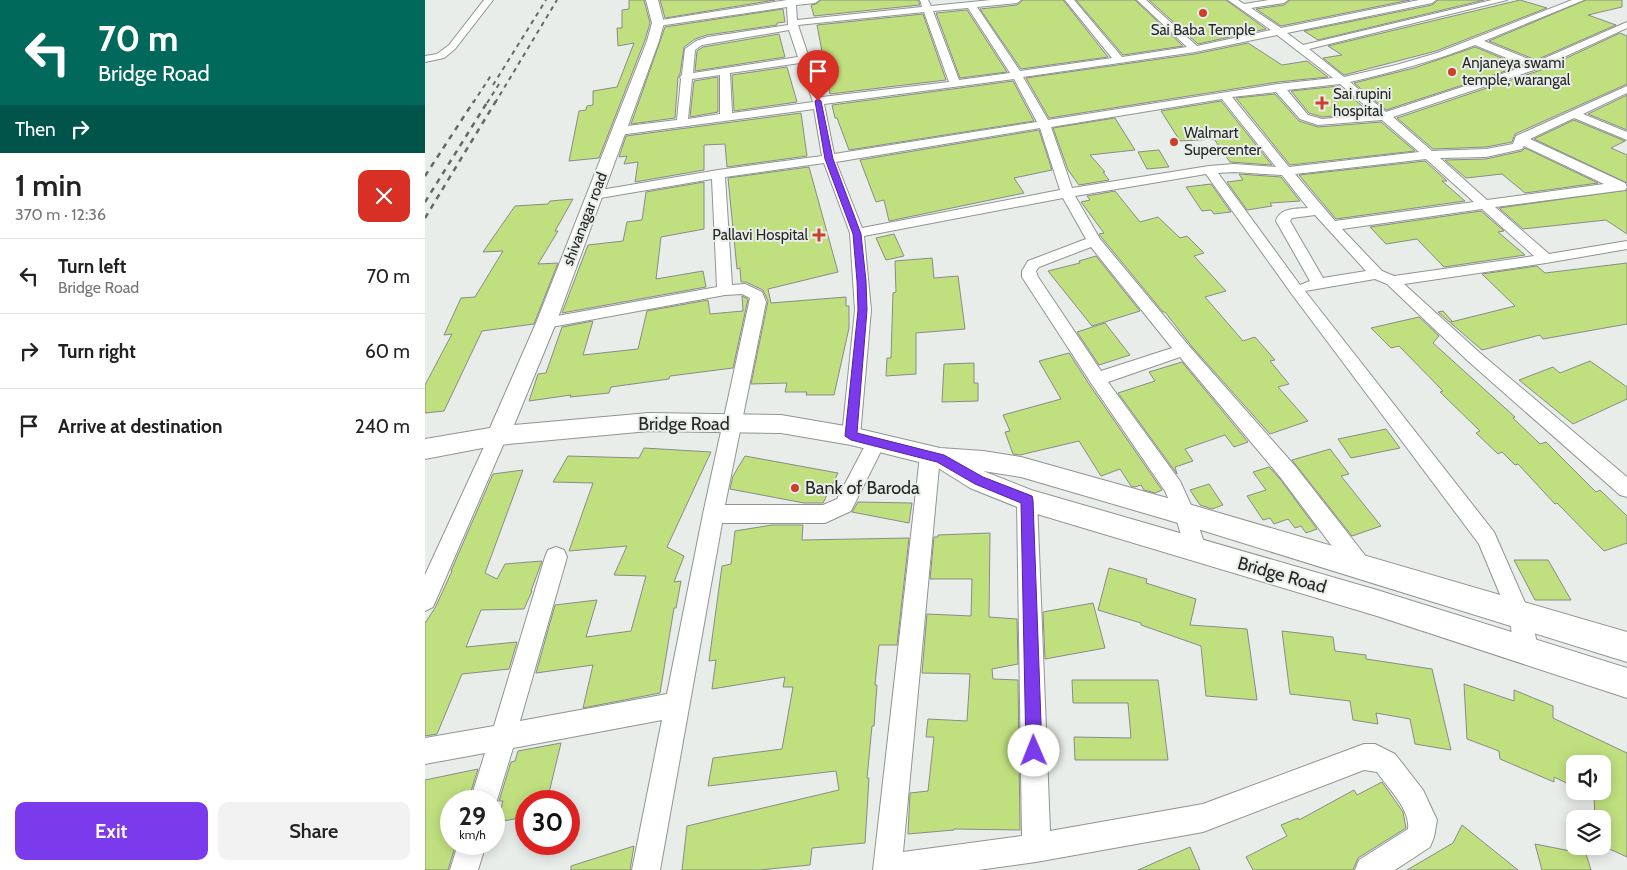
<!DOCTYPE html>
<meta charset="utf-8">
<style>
:root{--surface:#fff;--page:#f2f2f2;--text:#222;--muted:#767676;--line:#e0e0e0;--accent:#7c3aed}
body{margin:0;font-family:Cabin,sans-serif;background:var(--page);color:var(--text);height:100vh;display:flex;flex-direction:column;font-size:19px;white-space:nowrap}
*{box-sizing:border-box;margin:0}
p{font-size:16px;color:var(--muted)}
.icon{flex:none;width:28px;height:28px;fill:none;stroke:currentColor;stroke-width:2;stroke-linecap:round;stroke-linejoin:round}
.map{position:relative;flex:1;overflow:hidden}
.details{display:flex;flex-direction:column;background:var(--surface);width:425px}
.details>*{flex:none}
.guide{background:#00695c;color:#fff;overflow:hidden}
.buttons{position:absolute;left:1141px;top:755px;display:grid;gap:10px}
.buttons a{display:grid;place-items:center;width:45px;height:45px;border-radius:10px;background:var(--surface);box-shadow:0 2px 12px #0003;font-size:25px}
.speed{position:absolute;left:15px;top:790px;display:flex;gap:10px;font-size:25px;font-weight:700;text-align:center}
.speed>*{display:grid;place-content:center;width:65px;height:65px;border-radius:50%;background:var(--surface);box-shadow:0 2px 12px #0003;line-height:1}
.speed small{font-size:12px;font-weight:400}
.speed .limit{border:8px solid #d22;background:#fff;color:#111}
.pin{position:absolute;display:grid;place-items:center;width:42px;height:42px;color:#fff;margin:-51px -21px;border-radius:50% 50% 50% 0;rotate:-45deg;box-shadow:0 0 5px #0007}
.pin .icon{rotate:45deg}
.me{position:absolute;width:55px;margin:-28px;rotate:359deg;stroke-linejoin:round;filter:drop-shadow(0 0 4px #0008)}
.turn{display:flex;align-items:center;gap:18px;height:105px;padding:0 15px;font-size:22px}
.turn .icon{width:65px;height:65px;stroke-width:2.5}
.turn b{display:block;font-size:35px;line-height:42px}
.then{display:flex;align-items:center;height:48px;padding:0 15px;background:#0003;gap:10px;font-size:19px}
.round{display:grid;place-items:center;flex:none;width:52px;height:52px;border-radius:10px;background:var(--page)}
.overview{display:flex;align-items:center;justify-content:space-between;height:85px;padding:0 15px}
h1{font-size:30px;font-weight:600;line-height:38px}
.action{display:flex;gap:10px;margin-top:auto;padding:10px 15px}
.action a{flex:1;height:58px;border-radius:10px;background:var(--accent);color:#fff;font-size:20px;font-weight:600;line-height:58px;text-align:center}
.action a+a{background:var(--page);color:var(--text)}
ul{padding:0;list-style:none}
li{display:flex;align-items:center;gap:15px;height:75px;padding:0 15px;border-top:1px solid var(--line)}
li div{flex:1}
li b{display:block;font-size:19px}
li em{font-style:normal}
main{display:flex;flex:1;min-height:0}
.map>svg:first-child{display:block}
.building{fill:#c0e07f;stroke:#898b87}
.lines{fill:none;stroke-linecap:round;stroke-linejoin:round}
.minor-casing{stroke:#919491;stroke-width:2}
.tertiary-casing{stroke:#919491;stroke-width:2}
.minor{fill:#fff;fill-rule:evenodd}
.tertiary{fill:#fff;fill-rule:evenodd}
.rail-far1{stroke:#666866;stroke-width:2;stroke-dasharray:4.5 4.5;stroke-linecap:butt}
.rail{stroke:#666866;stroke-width:2.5;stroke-dasharray:5.5 5.5;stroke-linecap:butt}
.route{fill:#7c3aed;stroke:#51269a}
.poi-dot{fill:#cc4029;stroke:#e9ede9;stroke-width:2}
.labels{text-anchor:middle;stroke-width:4;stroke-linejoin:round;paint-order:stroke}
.far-poi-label{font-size:15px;fill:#262826;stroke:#e9ede9;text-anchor:start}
.far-street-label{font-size:15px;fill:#262826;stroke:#e9ede9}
.street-label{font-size:18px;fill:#262826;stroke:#e9ede9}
.poi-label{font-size:18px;fill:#262826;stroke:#e9ede9;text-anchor:start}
</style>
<main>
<section class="details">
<div class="guide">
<div class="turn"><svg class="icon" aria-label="left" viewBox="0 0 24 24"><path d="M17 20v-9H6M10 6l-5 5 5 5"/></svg><div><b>70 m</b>Bridge Road</div></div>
<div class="then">Then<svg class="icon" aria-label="right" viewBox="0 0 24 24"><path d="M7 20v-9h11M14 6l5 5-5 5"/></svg></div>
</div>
<div class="overview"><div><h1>1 min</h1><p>370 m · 12:36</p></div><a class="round" style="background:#d93025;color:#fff"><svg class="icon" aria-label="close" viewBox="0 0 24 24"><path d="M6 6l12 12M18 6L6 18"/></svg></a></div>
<ul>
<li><svg class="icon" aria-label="left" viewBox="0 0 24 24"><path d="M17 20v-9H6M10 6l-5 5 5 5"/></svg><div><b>Turn left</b><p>Bridge Road</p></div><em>70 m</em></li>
<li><svg class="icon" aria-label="right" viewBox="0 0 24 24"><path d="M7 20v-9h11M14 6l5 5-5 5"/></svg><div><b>Turn right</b></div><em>60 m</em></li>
<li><svg class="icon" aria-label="arrive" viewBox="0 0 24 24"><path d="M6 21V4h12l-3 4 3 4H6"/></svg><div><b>Arrive at destination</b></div><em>240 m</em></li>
</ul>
<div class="action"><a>Exit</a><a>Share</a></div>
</section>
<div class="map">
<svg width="1202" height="870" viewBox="0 0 1202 870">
<rect width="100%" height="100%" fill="#e9ede9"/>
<path class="building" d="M204,0H219L225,23L220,40L174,158L144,161L154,111L161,110L162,106L168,105V91L192,87L209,43L193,46L192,28H197V10L204,9Z
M235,0H350L240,18Z
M396,0H493L495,5L389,16L386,5L391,4Z
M598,0H638L683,57L596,69L555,9L592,5Z
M651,0H710L758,46L698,55Z
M724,0H801L841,29L773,44Z
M865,0H985L856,26L831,9L859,5Z
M1013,0H1059L893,40L879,31L1007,5Z
M1095,0L1122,8L1011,51L919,75L898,58L917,55L903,46Z
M1161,0H1197V7L1163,15L1191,25L1111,60L1064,41Z
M358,9L360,22L352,23V25L282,35L270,39L259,47L255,74L253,77L250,118L206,124L240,27Z
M542,10L582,72L535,78L511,13Z
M498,14L521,80L405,94L392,25Z
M1195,33L1202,36V84L1090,134L1087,142L1061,147L1008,149L972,118L1116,70Z
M354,34L360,57L270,71L272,51L278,47Z
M823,43L857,65L882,61L903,77L853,82L624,118L601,78L770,54Z
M1050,47L1096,66L961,110L929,83L989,68Z
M362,67L372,102L309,111L307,75Z
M293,77V112L265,117L269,81Z
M588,81L609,121L424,150L412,118H410L407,105Z
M914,86L945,113L897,117L884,113L866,91Z
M850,94L874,121L893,127L956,122L990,151L865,165L811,98Z
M1202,95V130L1163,114Z
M796,101L847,165L805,162L789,139L755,141L736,111Z
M376,113L382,156L302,167L300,144L279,145V170L210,182L213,162L199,164L202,156L194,157L201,136Z
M690,118L710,150L665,155L680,172H678L684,180L654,185L643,170L628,128Z
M1149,120L1200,141L1186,148L1202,155V183L1109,139Z
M614,130L627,170L589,178L599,193L464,221L459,200L451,202L435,160Z
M1100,148L1173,183L1100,193L1077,174L1041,178L1020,160L1061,159L1097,151Z
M734,150L744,167L722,169L713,152Z
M1000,161L1022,181H1017L1040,201L911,219L874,175Z
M384,167L413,272L343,289L346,303L421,297V306H424V328L409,395H381L382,392H360L362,383L326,384L343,301L338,290L321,282H316L315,268L312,269L303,178Z
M814,174L856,177L875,201L845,203L847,206L822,210L802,182L818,180Z
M279,182V229L236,237L231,279L278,271L281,287L137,313L163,245L198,241L202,222L217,220L221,192Z
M786,184L806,212L789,214L786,210L777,211L761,187Z
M1202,190V234L1181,220L1098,229L1074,208Z
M690,191L715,222L733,217L755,238L762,236L779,253L769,256L801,291L780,297L818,341L830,337L850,360L845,361L864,384L853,387L883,421L845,434L768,348L740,312H738L677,238L674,234L679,233L656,202L665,200L662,196Z
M148,199L130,231H133L113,264L133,263L109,324L57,331L19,411L0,413V385L27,334L19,335L36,298L50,297L78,251L58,252L67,239L90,206L123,204L125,201Z
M1056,211L1079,231L1073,232L1100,255L1019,267L992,239L961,244L945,227Z
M469,234L479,256L461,260L451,238Z
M671,256L715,311L667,326L623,271L655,263L654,261Z
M507,258L509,278L533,276L540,329L491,333V374L461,376L462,358H466L468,293L471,292L470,261Z
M1202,263V324L1118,339L1115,335L1057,350L1013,312L1018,311L1027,321L1026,322L1090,306L1057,274L1112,266L1120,273Z
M317,296L323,299L308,368L245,376L244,379L186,387L184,393L145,397L146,395L104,401L113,374L121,373L137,327L168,321L158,355L213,349L222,311L283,300L285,314L318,311Z
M994,317L1014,336L1008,343L1090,417L1088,418L1115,444L1121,442L1171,492L1175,490L1202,516V543L1179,551L1132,503L1130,504L1093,464L1090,465L1077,452L1073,454L1051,433L1055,431L1015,392L1018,391L974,346L966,348L946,328Z
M680,323L705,355L674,365L652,332Z
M644,353L664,384L737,490L730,493L719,490L716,485L710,487L706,486L695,469L676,476L654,441L595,455L588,454L580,432L585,431L578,415L636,399L614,361Z
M1165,361L1202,387V399L1148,424L1094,380L1128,367L1135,373Z
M757,362L823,442L809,447L800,435L760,449L768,461L750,467L752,474L693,393L730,381L724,372Z
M549,363V383H553V401L517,402L519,364Z
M961,429L975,448L926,458L913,439Z
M219,448L286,452L242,547L259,556L249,582L256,581L251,608H249L235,693L158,708L168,665L111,673L130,605L172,600L161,637L206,631L221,576L189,575L202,546L144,551L168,483L128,482L143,456L214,458Z
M905,449L924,474L916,476L956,526L927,536L867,460Z
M320,456L413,473L398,503H379L305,489L308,476Z
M844,467L855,479L892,529L881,533L876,526L870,528L863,519L849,524L845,518L838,520L822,496L841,490L828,472Z
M98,470L60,573L72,579L80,564L117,561L106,591H107L99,609L56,610L41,647L92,642L84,669L37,674L12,734L0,736V623L10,608L27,571H26L68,474Z
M784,484L798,505L787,509L775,505L765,490Z
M433,502L487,503L484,523L427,512Z
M347,525H378L377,540L484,538L472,645H454L450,685H452L449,726H447L442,778H444L440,843L387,848L385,865L334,870H257L262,826L414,790L411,771L283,786L288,758L357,749L368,687H358L360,677L287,689L291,660L284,661L297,566L306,564L310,531Z
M565,533L564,617L592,619L593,664L567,669L568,679L593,680L595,830L529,829V830L483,834L485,793L503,791L509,737H501L503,719L542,721L545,674L497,673L502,614L546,616L547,579H505L509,537H513V535Z
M1089,560H1123L1146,600H1110Z
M684,568L722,579L721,583L771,599L765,625L822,629L832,700L781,696L776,646L716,625V623L673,610Z
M668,603L680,648L620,659L618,612Z
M857,631L908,637L910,651L941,655V659L1007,669L1026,750L990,744L985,719L951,713L953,724L928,720L925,701L865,694Z
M647,680H733L743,760H650L649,737L706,738L703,703H648Z
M1039,684L1089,701V690L1128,706V718L1202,753V857L1178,846V819H1170L1169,796L1159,791H1178V764H1150V787L1129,777V782L1075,759L1074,751L1042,739Z
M136,743L122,801H101V817L72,822L78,801H74L86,762L90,761L93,751Z
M53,769L43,801H26V844H31L23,870H0V780Z
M957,782L978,812L981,828L933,858L928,870H828L821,857L862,836L856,825L873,818L874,820L929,790L932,795Z
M1037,825L1093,870H982L1028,843Z
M1110,844L1161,854L1166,870H1117Z
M209,846L205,870H146V866Z
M765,847L775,870H713Z"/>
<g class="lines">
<defs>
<path id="minor" d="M59,0H68L30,49L19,58L0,62V56L12,54L24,45Z
M362,0H394L390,3L371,5L372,20L497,7L495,0H503L506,6L566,0H596L592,3L552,7L595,71L687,58L640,0H649L697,57L762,47L712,0H721L772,46L846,30L803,0H813L819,4L844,0H863L859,3L826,8L856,28L994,0H1011L1007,3L862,33L878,45L1067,0H1082L884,49L919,77L971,65L1012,53L1147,0H1159L1059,41L1111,62L1202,22V28L1115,68L968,117L1007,151L1061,149L1088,144L1091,136L1202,86V93L1158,114L1202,132V140L1149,118L1105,139L1200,183L1202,187L1200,190L1070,207L1124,254L1202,241V249L1121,263L979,284L1055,353L1202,477V497L1195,495L1043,361L962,284L950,279L880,291L1069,532L1106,616L1114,652L1110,660L1102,664L1094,660L1090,652L1084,616L1054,544L866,293L781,174L650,196L675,239L764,346L870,466L943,559L946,566L943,573L935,576L927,573L856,478L755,357L683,382L755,481L770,514L781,549L778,556L770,558L762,556L750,514L740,491L666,383L597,277V271L603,261L661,239L638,198L439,236L446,310L435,436L433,441L426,443L419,441L417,436L430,310L425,233L399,163L300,177L307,285L320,284L337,292L341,302L300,505H398L412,499L445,436L452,434L459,436L461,441L426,511L400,523H297L235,870H207L237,720L88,748L69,810V801H45L60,753L0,764V738L69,726L120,557L123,550L131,547L139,550L142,557L95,721L242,694L278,514L325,298L317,294L300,295L121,328L115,327L113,323L115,319L121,318L292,287L287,179L169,199L164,198L162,195L164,192L293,170L397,156L389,109L194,135L188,131L194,127L252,120L256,79L255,77L257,75L260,49L271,41L283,37L363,25L362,7L233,26L230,25V21ZM543,8L585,73L534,80L508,11ZM499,12L524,82L397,97L373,25ZM364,30L373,57L268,73L270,50L277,45ZM852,35L908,78L853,84L623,120L598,77L770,52ZM1050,45L1101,66L961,112L925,82C968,72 1009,61 1050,45ZM375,63L388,102L307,113L305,73ZM295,75V114L263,119L267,79ZM589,79L612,122L409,154L399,104ZM915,84L950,114L897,119L883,115L862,90ZM851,92L875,119L893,125L957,120L994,152L864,167L807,97ZM797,99L851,167L809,164L784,166L647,188L626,127ZM615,128L635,190L437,228L411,162ZM1099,146L1179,184L1062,200L1015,158L1061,157L1097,149ZM1001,159L1049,202L910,221L870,174ZM809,172L857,175L883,208C872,209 855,207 851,221L885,281L875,285L793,173ZM1057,209L1109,256L969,276L957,271L917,229ZM890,215L941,271L898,278L865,221L867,218ZM666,247L747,348L676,371L613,277L611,271L614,267Z
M73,429L80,431L82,436L8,607L0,611V575L64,436L66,431Z
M505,448L512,451L515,456L478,852L597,836L592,500L595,494L602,492L609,494L612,500L625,831L778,804L939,744H950L970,754L998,790L1012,820L1009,837L1005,847L970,870H930L934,860L983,829C986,810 962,787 952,772L939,770L778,832L611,862L553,870H448L495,456L498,451Z
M33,844H61L53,870H25Z"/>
<path id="tertiary" d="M221,0H233L239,23L234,41L131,323L89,425L224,413L356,415L426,427L515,448L558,451L596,457L760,503L1202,632V662L760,525L596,477L558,471L606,490L952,590L1202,668V698L952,616L602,511L545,488L510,466L426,445L356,433L224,431L73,445L0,459V439L65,428L111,323L222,41L227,23Z"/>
</defs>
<use href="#minor" class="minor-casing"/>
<use href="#tertiary" class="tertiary-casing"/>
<use href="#minor" class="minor"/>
<use href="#tertiary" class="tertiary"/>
<path class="rail-far1" d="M68,85L121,0
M48,103L67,74
M62,103L76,81
M70,103L132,0"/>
<path class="rail" d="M0,176L49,101
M0,202L63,101
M0,218L71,101"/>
</g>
<path class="route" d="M393,99L396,101L408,159L436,234L441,281L442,310L432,433L519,455L558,477L607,496L608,500L617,751L614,757L609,759L603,757L601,751L596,503L550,484L512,462L426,440L420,436L433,310L432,281L428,234L400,159L390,101Z"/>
<g class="poi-dot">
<circle cx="778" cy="13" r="5"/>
<circle cx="1027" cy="72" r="5"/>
<path d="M894.5 95.5h5v5h5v5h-5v5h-5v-5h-5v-5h5z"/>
<circle cx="749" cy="142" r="5"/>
<path d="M391.5 227.5h5v5h5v5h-5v5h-5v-5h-5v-5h5z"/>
<circle cx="370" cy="488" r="5"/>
</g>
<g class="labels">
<g class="far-poi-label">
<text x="778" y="35" text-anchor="middle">Sai Baba Temple</text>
<text x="1037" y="68">Anjaneya swami<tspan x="1037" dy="17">temple, warangal</tspan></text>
<text x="908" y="99">Sai rupini<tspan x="908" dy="17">hospital</tspan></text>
<text x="759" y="138">Walmart<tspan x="759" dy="17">Supercenter</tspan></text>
<text x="383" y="240" text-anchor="end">Pallavi Hospital</text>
</g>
<g class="far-street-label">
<text transform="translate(160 219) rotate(-69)" y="5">shivanagar road</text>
</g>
<g class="street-label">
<text x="259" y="430">Bridge Road</text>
<text transform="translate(857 575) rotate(16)" y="6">Bridge Road</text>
</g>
<g class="poi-label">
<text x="380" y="494">Bank of Baroda</text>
</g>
</g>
</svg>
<div class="buttons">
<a><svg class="icon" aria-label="sound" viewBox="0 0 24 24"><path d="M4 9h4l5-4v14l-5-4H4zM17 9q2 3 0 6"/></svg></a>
<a><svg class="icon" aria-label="layers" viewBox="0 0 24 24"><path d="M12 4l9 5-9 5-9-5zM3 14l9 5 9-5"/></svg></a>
</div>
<div class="speed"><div>29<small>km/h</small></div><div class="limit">30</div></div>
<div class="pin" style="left:393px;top:101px;background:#d93025"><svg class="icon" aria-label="arrive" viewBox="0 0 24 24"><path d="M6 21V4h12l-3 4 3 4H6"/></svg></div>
<svg class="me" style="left:609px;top:751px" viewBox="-20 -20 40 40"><circle r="19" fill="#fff"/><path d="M0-13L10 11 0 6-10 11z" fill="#7c3aed"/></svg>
</div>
</main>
